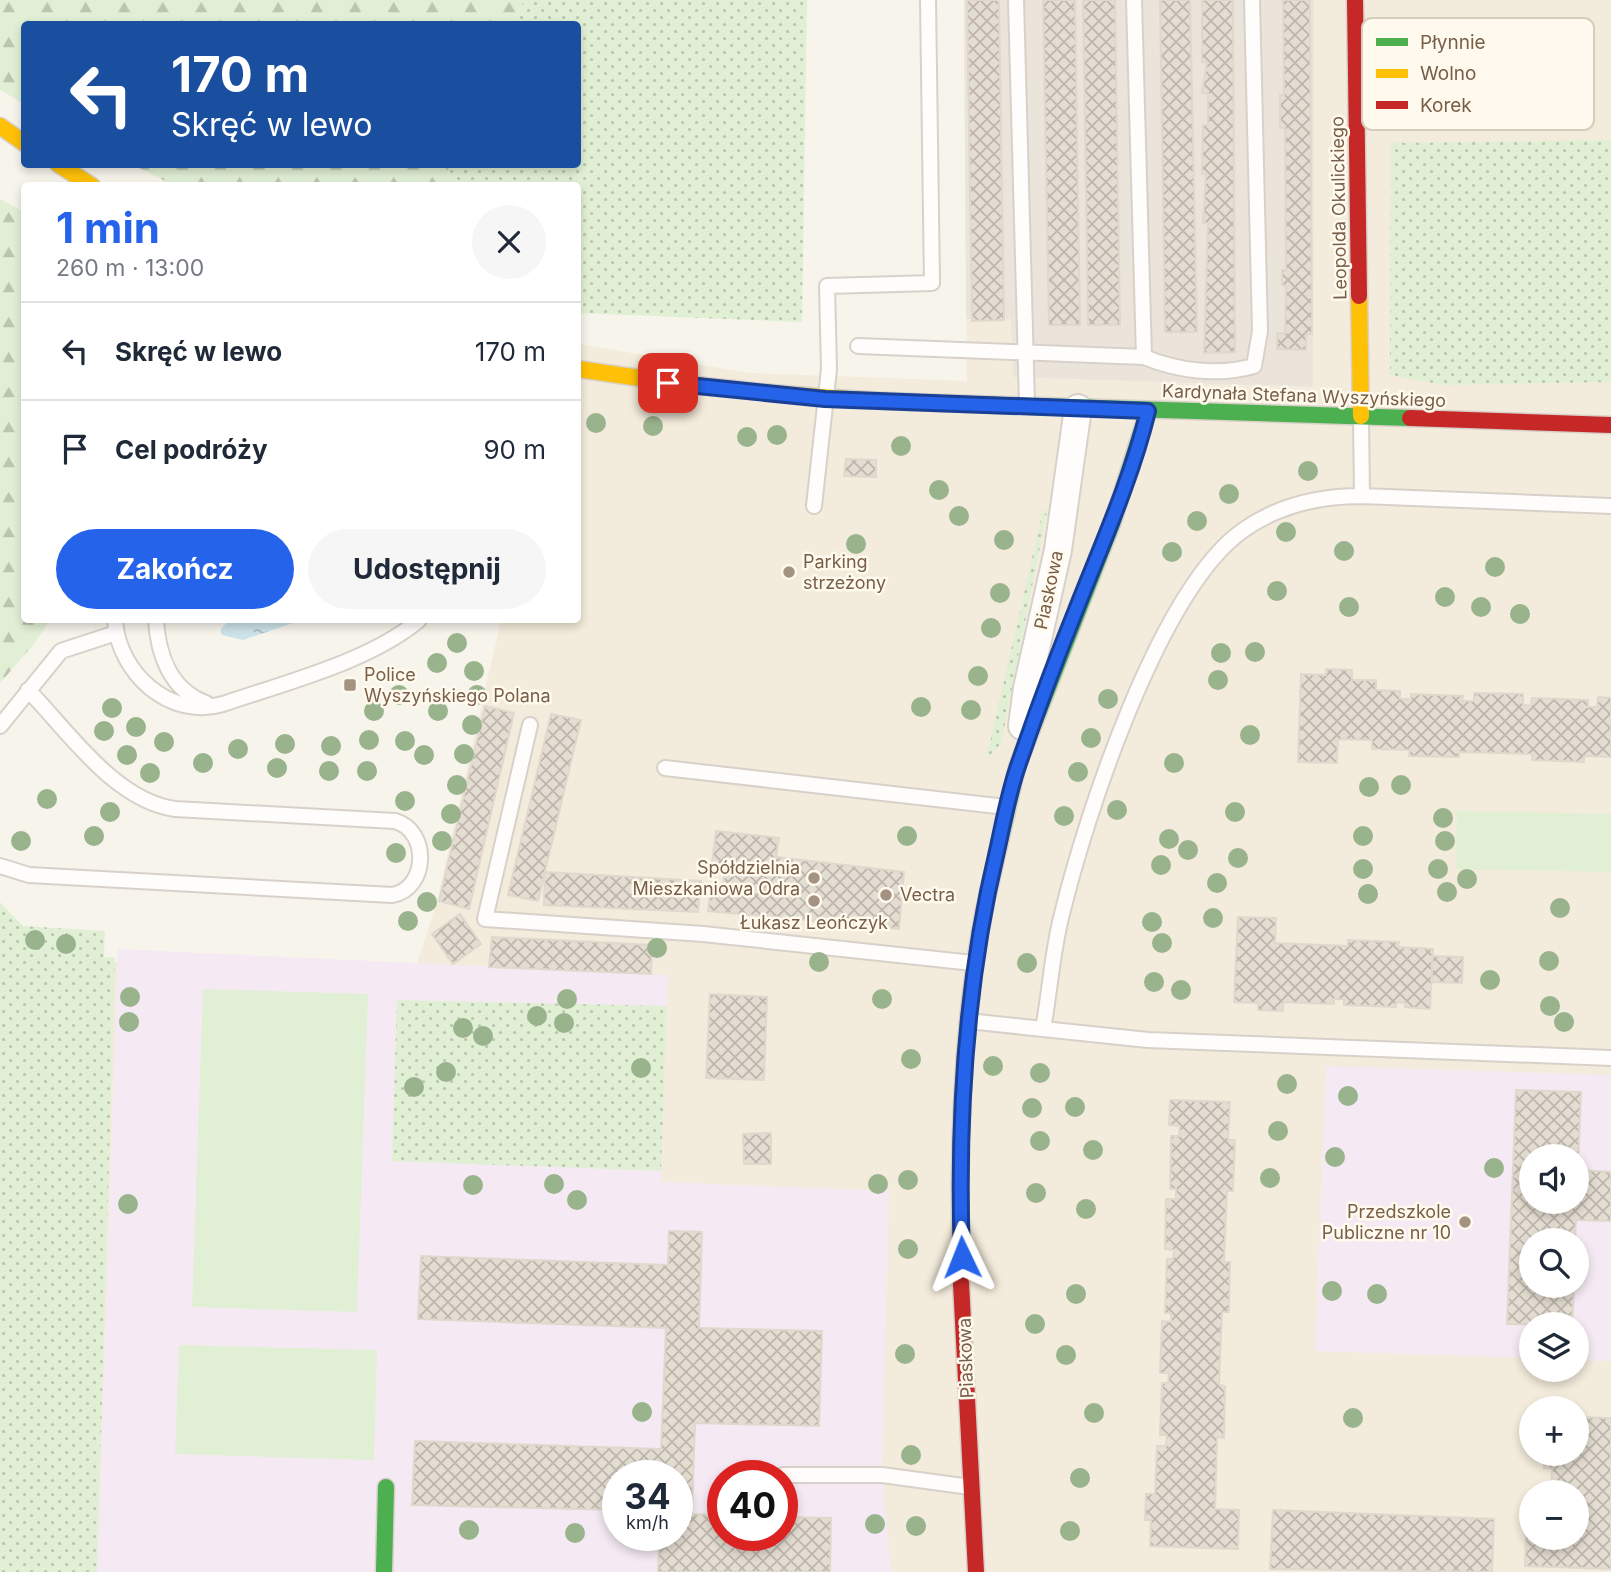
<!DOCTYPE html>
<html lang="pl">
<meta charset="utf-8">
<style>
:root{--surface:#fff;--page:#f6f6f7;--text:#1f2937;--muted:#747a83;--line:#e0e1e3;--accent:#2563eb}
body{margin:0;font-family:Inter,sans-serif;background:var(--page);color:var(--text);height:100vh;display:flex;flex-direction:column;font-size:26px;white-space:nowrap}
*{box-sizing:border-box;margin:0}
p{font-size:23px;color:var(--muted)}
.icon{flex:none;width:38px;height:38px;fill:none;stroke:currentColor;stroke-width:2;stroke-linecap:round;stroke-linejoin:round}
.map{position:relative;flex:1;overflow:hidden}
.panel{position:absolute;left:21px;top:182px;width:560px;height:441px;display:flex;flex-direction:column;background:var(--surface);border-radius:7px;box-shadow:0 4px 10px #0003}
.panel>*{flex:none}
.guide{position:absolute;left:21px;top:21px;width:560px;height:147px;border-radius:7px;box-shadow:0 4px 10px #0003;background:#1a4fa0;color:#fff;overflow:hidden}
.controls{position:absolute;left:1519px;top:1144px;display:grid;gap:14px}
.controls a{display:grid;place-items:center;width:70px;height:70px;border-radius:50%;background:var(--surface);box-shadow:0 4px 10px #0003;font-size:35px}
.speed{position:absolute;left:602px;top:1460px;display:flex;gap:14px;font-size:35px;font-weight:700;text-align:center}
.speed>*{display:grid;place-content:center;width:91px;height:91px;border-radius:50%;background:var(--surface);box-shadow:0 4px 10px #0003;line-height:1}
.speed small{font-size:18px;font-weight:400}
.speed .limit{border:10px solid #d22;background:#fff;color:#111}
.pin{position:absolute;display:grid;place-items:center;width:60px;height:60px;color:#fff;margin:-30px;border-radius:14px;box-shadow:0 4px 10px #0006}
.me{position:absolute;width:77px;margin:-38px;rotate:358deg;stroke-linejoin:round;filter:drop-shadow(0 0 5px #0008)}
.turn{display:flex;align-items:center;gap:24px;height:147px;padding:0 35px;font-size:32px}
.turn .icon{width:91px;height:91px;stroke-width:2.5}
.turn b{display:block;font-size:49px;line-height:60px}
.round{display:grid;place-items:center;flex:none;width:74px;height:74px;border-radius:37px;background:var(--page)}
.headline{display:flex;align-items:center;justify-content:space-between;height:119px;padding:0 35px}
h1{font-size:42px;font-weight:700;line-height:52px;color:var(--accent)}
.button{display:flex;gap:14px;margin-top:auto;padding:14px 35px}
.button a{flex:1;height:80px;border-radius:42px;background:var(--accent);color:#fff;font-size:28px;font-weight:700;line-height:80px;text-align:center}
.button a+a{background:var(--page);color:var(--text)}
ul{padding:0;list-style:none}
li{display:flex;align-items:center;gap:21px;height:98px;padding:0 35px;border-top:2px solid var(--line)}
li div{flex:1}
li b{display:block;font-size:26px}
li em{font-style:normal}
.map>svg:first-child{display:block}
.residential{fill:#f3ebdb;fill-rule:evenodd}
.industrial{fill:#ebe4db}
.education{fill:#f5eaf3;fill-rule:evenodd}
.green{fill:url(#green-dots)}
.forest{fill:url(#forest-firs)}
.pitch{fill:#e1f0d5}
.water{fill:url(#water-ripples)}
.building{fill:url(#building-cross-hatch);stroke:#e1d8cd;stroke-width:2;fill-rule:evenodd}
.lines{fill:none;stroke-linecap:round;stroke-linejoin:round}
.lane-casing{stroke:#d7d1c9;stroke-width:18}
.street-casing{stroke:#d7d1c9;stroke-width:30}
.fast-casing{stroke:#d8d1c9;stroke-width:19}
.slow-casing{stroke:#d8d1c9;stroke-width:19}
.jam-casing{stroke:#d8d1c9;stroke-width:19}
.lane{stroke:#fefdfc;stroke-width:14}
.street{stroke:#fefdfc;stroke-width:26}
.fast{stroke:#4caf50;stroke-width:16}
.slow{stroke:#ffc107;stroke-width:16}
.jam{stroke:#c62828;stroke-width:16}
.tree{fill:#99b38d}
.route-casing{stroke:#184099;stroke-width:18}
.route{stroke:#2563eb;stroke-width:12}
.poi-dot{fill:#a49382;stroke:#fffaed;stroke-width:2.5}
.labels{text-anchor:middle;stroke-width:5;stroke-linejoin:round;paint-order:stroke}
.street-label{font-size:18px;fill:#785f49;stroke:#fffaed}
.poi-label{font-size:18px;fill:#785f49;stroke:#fffaed;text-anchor:start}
.key{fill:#fffaed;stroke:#d6ccbc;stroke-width:2}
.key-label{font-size:19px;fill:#785f49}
</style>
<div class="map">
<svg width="1611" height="1572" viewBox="0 0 1611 1572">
<defs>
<pattern id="green-dots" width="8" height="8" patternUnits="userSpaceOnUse" patternTransform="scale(1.75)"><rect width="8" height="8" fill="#e1f0d5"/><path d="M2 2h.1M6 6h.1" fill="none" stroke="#bbc6af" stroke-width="1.8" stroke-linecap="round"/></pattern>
<pattern id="forest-firs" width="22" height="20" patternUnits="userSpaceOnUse" patternTransform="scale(1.75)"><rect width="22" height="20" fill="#e1f0d5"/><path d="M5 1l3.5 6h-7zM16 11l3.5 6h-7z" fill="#bbc6af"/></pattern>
<pattern id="water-ripples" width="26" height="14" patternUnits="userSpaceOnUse" patternTransform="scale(1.75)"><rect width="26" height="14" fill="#cbe3e9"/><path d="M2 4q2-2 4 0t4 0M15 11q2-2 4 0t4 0" fill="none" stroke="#aabbbf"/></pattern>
<pattern id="building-cross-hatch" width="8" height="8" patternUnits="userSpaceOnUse" patternTransform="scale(1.75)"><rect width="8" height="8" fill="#e4ddd2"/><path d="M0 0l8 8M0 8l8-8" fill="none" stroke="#beb6ac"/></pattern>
</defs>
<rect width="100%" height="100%" fill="#f7f4eb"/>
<path class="residential" d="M964,0H1611V1572H90L109,962L416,967L437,901L501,620H578V344L749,373L967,381ZM1531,1157H1577V1202H1531ZM1531,1241H1577V1286H1531ZM1531,1325H1577V1370H1531ZM1531,1409H1577V1454H1531ZM618,1475H677V1535H618ZM723,1475H782V1535H723ZM1531,1493H1577V1538H1531Z"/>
<path class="industrial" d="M964,0H1314L1313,387L1013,377L1011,319H966Z"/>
<path class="education" d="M118,949L668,975L661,1182L889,1191L882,1475L891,1572H97ZM618,1475H677V1535H618ZM723,1475H782V1535H723Z
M1326,1066L1611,1075V1361L1577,1360V1325H1531V1358L1315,1351ZM1531,1157H1577V1202H1531ZM1531,1241H1577V1286H1531Z"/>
<path class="green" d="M524,0H807L802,322L578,313V186H446L449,165L578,164V24H511Z
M1611,140V382L1444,385L1390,375L1391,143Z
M1043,510L1047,511L1001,743L986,760Z
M0,902L23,926L105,931L104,957L115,958L97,1572H0Z
M397,1000L667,1006L661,1171L392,1161Z"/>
<path class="forest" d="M0,0H524L511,24H24V104L0,90Z
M133,165H449L446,186L173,185Z
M0,199L24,212V620H50L34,644L0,683Z"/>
<path class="pitch" d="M1457,811L1611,814V872L1456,869Z
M203,989L368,994L357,1312L192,1307Z
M179,1345L377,1350L374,1460L175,1454Z"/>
<path class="water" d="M229,620H302L243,640L222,635L221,629Z"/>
<path class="building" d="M967,0H999L1004,320L972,321Z
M1043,0H1075L1080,325H1049Z
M1083,0H1115L1120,325H1088Z
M1160,0H1190L1197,332H1165Z
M1202,0H1233L1235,352L1204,353L1208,223H1203L1206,174H1202L1203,125H1208V93H1202L1207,62H1202Z
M1283,0H1310L1312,334H1306V350L1277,349V333H1285L1286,286L1282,285V270H1286L1285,128H1280V95H1284Z
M846,459L876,460V477L844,476Z
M1326,669L1352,670V680H1376V690L1400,691V699H1411V694L1463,696L1462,701H1474V693L1523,694V705L1531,706L1532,698L1588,700V707H1597L1598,697L1611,698V757L1584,756V762L1532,760V754L1459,752V757L1409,756L1410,750L1372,749V740L1338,739L1337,763L1298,762L1301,674L1326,675Z
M485,706L514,713L469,909L439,901Z
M551,714L581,720L538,901L508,895Z
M716,831L779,838L776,857L904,872L899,929L708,911L711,885L723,886L725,865L712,863Z
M545,872L701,881L698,912L544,905Z
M460,914L481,944L453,964L432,934Z
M1238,917L1276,918L1275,943L1348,946V940L1399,942L1398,947L1433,949L1430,1009L1405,1007L1406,1003L1396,1002V1007L1344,1005V999H1334V1004L1283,1002V1011L1258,1010V1003L1234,1002Z
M492,937L652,945L651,974L489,967Z
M1432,956L1463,957L1462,983L1432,982Z
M710,994L767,997L764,1080L706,1078Z
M1516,1090L1581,1092L1578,1170L1611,1172V1221L1576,1220L1575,1241H1531V1286H1574L1572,1325L1507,1324ZM1531,1157H1577V1202H1531Z
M1170,1100L1230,1102L1228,1140H1235L1233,1191H1227L1224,1262H1230L1229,1312H1222L1219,1385L1225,1386L1224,1438L1217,1437L1215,1509L1239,1510L1238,1549L1150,1546L1151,1520H1145L1146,1494H1155L1157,1446H1166L1167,1435H1160L1162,1383H1168L1169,1373H1160L1162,1321L1171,1322V1313H1165L1167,1259H1173L1174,1250L1165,1249L1166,1199H1176V1189H1170L1171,1136H1179L1180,1126L1169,1125Z
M771,1133V1164H744L743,1134Z
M669,1231L702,1232L699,1328L822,1331L819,1426L695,1423L692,1514L723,1515V1535H782V1517L831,1518L830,1572H658L659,1535H677V1475H618V1510L412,1505L415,1441L661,1449L666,1328L418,1319L421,1256L668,1265Z
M1577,1417L1611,1418V1569L1525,1566L1526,1529H1531V1538H1577V1493H1551L1552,1469L1544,1468V1454H1577Z
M1273,1510L1494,1519L1492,1572L1270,1569Z"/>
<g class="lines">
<defs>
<path id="lane" d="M1016,0L1027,404
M1134,0L1144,357C1178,371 1218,376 1254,366L1260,331L1252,0
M858,346L1144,357
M1362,496L1611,506
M814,506L829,369L827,286L932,283L928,0
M115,620C118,672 169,720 223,704C284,683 371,661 419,620
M156,620C158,654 170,690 206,703
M530,725L485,919L703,934L973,963
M0,726L61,651L116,633
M665,768L1006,807
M0,866L29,875L392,895C428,889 430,831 395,821L175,809C115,801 68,731 28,690
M968,1021L1043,1029C1050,991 1052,952 1062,914C1086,815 1159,591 1242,531C1278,505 1318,496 1362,496L1361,418
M1043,1029L1148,1040L1611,1058
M783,1475H882L970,1487"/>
<path id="street" d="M1022,726L1027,688L1058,550L1078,408"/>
<path id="fast" d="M911,402L1410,418
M984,911L1017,767L1112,524L1148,411
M384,1572L386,1487"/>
<path id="slow" d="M0,126L24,143
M58,164L92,186
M1359,296L1361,416
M578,369C689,386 799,398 911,402
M961,1283C958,1158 960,1034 984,911"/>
<path id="jam" d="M1355,0L1359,296
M1410,418L1611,425
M961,1283L976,1572"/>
</defs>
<use href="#lane" class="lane-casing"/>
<use href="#street" class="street-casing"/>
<use href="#fast" class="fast-casing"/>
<use href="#slow" class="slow-casing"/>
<use href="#jam" class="jam-casing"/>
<use href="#lane" class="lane"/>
<use href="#street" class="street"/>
<use href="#fast" class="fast"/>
<use href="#slow" class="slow"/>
<use href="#jam" class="jam"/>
</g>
<g class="tree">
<circle cx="596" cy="423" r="10"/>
<circle cx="653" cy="426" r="10"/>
<circle cx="777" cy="435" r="10"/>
<circle cx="747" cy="437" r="10"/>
<circle cx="901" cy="446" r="10"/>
<circle cx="1308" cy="471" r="10"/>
<circle cx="939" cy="490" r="10"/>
<circle cx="1229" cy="494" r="10"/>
<circle cx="959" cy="516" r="10"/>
<circle cx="1197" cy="521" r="10"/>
<circle cx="1286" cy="532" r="10"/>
<circle cx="1004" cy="540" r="10"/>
<circle cx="856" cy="544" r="10"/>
<circle cx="1344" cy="551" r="10"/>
<circle cx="1172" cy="552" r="10"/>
<circle cx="1495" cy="567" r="10"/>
<circle cx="1277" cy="591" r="10"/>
<circle cx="1000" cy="593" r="10"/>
<circle cx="1445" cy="597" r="10"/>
<circle cx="1349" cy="607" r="10"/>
<circle cx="1481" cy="607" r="10"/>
<circle cx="1520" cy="614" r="10"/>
<circle cx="991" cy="628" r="10"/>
<circle cx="457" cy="643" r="10"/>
<circle cx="1255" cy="652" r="10"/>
<circle cx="1221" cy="653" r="10"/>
<circle cx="437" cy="663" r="10"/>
<circle cx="474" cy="671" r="10"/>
<circle cx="978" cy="676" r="10"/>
<circle cx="1218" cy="680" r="10"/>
<circle cx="399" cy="695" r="10"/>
<circle cx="477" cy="695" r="10"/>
<circle cx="1108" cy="699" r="10"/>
<circle cx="921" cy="707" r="10"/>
<circle cx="112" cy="708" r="10"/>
<circle cx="971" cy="710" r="10"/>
<circle cx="374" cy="711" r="10"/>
<circle cx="438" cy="711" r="10"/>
<circle cx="472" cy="725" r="10"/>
<circle cx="136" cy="727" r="10"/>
<circle cx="104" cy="731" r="10"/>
<circle cx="1250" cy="735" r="10"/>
<circle cx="1091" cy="738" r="10"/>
<circle cx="369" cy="740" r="10"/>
<circle cx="405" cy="741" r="10"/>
<circle cx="164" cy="742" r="10"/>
<circle cx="285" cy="744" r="10"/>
<circle cx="331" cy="746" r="10"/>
<circle cx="238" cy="749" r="10"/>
<circle cx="464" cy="754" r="10"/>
<circle cx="127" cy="755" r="10"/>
<circle cx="424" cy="755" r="10"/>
<circle cx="203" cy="763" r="10"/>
<circle cx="1174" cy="763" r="10"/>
<circle cx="277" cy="768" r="10"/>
<circle cx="329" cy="771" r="10"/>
<circle cx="367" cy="771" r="10"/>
<circle cx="1078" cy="772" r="10"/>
<circle cx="150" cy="773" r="10"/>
<circle cx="457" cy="785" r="10"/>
<circle cx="1401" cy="785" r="10"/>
<circle cx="1369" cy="787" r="10"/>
<circle cx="47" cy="799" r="10"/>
<circle cx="405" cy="801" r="10"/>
<circle cx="1117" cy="810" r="10"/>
<circle cx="110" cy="812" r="10"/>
<circle cx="1235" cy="812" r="10"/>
<circle cx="451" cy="814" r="10"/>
<circle cx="1064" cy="816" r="10"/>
<circle cx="1443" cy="818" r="10"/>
<circle cx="94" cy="836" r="10"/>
<circle cx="907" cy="836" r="10"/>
<circle cx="1363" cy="836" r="10"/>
<circle cx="1169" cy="839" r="10"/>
<circle cx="21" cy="841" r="10"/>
<circle cx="442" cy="841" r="10"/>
<circle cx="1445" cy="841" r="10"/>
<circle cx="1188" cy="850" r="10"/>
<circle cx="396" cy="853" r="10"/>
<circle cx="1238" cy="858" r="10"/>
<circle cx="1161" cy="865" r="10"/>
<circle cx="1363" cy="869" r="10"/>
<circle cx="1438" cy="869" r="10"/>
<circle cx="1467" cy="879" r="10"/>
<circle cx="1217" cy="883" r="10"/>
<circle cx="1447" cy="892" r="10"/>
<circle cx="1368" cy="894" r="10"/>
<circle cx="427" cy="902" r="10"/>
<circle cx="1560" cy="908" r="10"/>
<circle cx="1213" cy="918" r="10"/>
<circle cx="408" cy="921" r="10"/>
<circle cx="1152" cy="922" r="10"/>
<circle cx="35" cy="940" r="10"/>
<circle cx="1162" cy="943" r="10"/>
<circle cx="66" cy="944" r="10"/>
<circle cx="657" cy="948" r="10"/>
<circle cx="1549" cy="961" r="10"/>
<circle cx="819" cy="962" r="10"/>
<circle cx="1027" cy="963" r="10"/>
<circle cx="1490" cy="980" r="10"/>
<circle cx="1154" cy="982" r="10"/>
<circle cx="1181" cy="990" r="10"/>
<circle cx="130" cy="997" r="10"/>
<circle cx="567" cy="999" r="10"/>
<circle cx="882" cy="999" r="10"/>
<circle cx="1550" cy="1006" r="10"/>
<circle cx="537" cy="1016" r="10"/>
<circle cx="129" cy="1022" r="10"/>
<circle cx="1564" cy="1022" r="10"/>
<circle cx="564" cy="1023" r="10"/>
<circle cx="463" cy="1028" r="10"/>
<circle cx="483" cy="1036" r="10"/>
<circle cx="911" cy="1059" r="10"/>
<circle cx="993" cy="1066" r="10"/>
<circle cx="641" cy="1068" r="10"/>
<circle cx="446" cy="1072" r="10"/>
<circle cx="1040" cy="1073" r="10"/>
<circle cx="1287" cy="1084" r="10"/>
<circle cx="414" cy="1087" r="10"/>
<circle cx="1348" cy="1096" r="10"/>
<circle cx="1075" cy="1107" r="10"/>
<circle cx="1032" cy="1108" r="10"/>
<circle cx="1278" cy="1131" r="10"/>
<circle cx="1040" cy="1141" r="10"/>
<circle cx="1093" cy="1150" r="10"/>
<circle cx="1335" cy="1157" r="10"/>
<circle cx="1494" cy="1168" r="10"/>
<circle cx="1270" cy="1178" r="10"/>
<circle cx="908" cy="1180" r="10"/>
<circle cx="554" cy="1184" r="10"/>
<circle cx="878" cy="1184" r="10"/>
<circle cx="473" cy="1185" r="10"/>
<circle cx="1036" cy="1193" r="10"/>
<circle cx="577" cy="1200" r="10"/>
<circle cx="128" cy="1204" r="10"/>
<circle cx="1086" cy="1209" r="10"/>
<circle cx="908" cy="1249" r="10"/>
<circle cx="1332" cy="1291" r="10"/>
<circle cx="1076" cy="1294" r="10"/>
<circle cx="1377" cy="1294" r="10"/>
<circle cx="1035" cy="1324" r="10"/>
<circle cx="905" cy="1354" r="10"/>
<circle cx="1066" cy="1355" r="10"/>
<circle cx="642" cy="1412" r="10"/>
<circle cx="1094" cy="1413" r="10"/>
<circle cx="1353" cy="1418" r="10"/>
<circle cx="911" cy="1455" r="10"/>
<circle cx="1080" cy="1478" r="10"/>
<circle cx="875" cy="1524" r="10"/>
<circle cx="916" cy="1526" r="10"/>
<circle cx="469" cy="1530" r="10"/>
<circle cx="1070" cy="1531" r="10"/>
<circle cx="575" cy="1533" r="10"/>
</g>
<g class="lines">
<defs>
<path id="route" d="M668,383L825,399L1148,411C1131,480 1102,544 1076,610C1055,662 1035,716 1017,769C1008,796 1003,824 997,851C965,985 957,1120 962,1257"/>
</defs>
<use href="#route" class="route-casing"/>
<use href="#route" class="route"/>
</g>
<g class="poi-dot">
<circle cx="789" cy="572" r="7"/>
<rect x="343" y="678" width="14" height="14" rx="3.5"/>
<circle cx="814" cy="878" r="7"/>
<circle cx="886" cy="895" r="7"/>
<circle cx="814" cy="901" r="7"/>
<circle cx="1465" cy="1222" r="7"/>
</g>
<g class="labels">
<g class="street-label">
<text transform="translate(1339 208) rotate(-91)" y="6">Leopolda Okulickiego</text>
<text transform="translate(1304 396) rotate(2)" y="6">Kardynała Stefana Wyszyńskiego</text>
<text transform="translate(1049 590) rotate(-78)" y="6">Piaskowa</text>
<text transform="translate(966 1358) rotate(-92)" y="6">Piaskowa</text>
</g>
<g class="poi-label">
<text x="803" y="568">Parking<tspan x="803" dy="21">strzeżony</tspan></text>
<text x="364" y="681">Police<tspan x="364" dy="21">Wyszyńskiego Polana</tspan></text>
<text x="800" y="874" text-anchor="end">Spółdzielnia<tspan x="800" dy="21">Mieszkaniowa Odra</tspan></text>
<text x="900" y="901">Vectra</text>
<text x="814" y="929" text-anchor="middle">Łukasz Leończyk</text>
<text x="1451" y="1218" text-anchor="end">Przedszkole<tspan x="1451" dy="21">Publiczne nr 10</tspan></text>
</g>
</g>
<rect x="1362" y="18" width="232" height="112" rx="10" class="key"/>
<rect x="1376" y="38" width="32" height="8" fill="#4caf50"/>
<rect x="1376" y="69" width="32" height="9" fill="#ffc107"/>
<rect x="1376" y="101" width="32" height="8" fill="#c62828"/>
<g class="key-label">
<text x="1420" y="49">Płynnie</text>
<text x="1420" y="80">Wolno</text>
<text x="1420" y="112">Korek</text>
</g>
</svg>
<div class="controls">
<a><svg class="icon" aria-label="sound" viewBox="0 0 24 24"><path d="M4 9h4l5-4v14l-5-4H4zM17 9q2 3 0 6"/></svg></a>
<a><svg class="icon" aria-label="search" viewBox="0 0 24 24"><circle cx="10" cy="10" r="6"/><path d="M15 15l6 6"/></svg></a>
<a><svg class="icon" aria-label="layers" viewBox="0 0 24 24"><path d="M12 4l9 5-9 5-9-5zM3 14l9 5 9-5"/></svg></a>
<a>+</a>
<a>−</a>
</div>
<div class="speed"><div>34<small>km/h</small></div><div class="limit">40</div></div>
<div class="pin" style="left:668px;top:383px;background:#d93025"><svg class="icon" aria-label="arrive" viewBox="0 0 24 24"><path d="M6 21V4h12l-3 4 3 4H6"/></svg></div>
<svg class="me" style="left:962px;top:1257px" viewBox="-20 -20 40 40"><path d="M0-17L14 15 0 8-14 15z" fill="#2563eb" stroke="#fff" stroke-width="4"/></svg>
<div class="guide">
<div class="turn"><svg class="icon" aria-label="left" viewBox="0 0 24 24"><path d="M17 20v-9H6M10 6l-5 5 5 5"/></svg><div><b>170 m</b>Skręć w lewo</div></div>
</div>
<section class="panel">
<div class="headline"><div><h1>1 min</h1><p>260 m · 13:00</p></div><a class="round"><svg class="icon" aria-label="close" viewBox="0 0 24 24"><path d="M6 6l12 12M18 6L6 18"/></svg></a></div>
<ul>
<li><svg class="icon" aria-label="left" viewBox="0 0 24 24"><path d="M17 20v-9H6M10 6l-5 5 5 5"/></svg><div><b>Skręć w lewo</b></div><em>170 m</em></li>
<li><svg class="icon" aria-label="arrive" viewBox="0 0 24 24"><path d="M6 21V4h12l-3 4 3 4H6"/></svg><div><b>Cel podróży</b></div><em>90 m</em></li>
</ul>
<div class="button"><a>Zakończ</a><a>Udostępnij</a></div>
</section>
</div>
